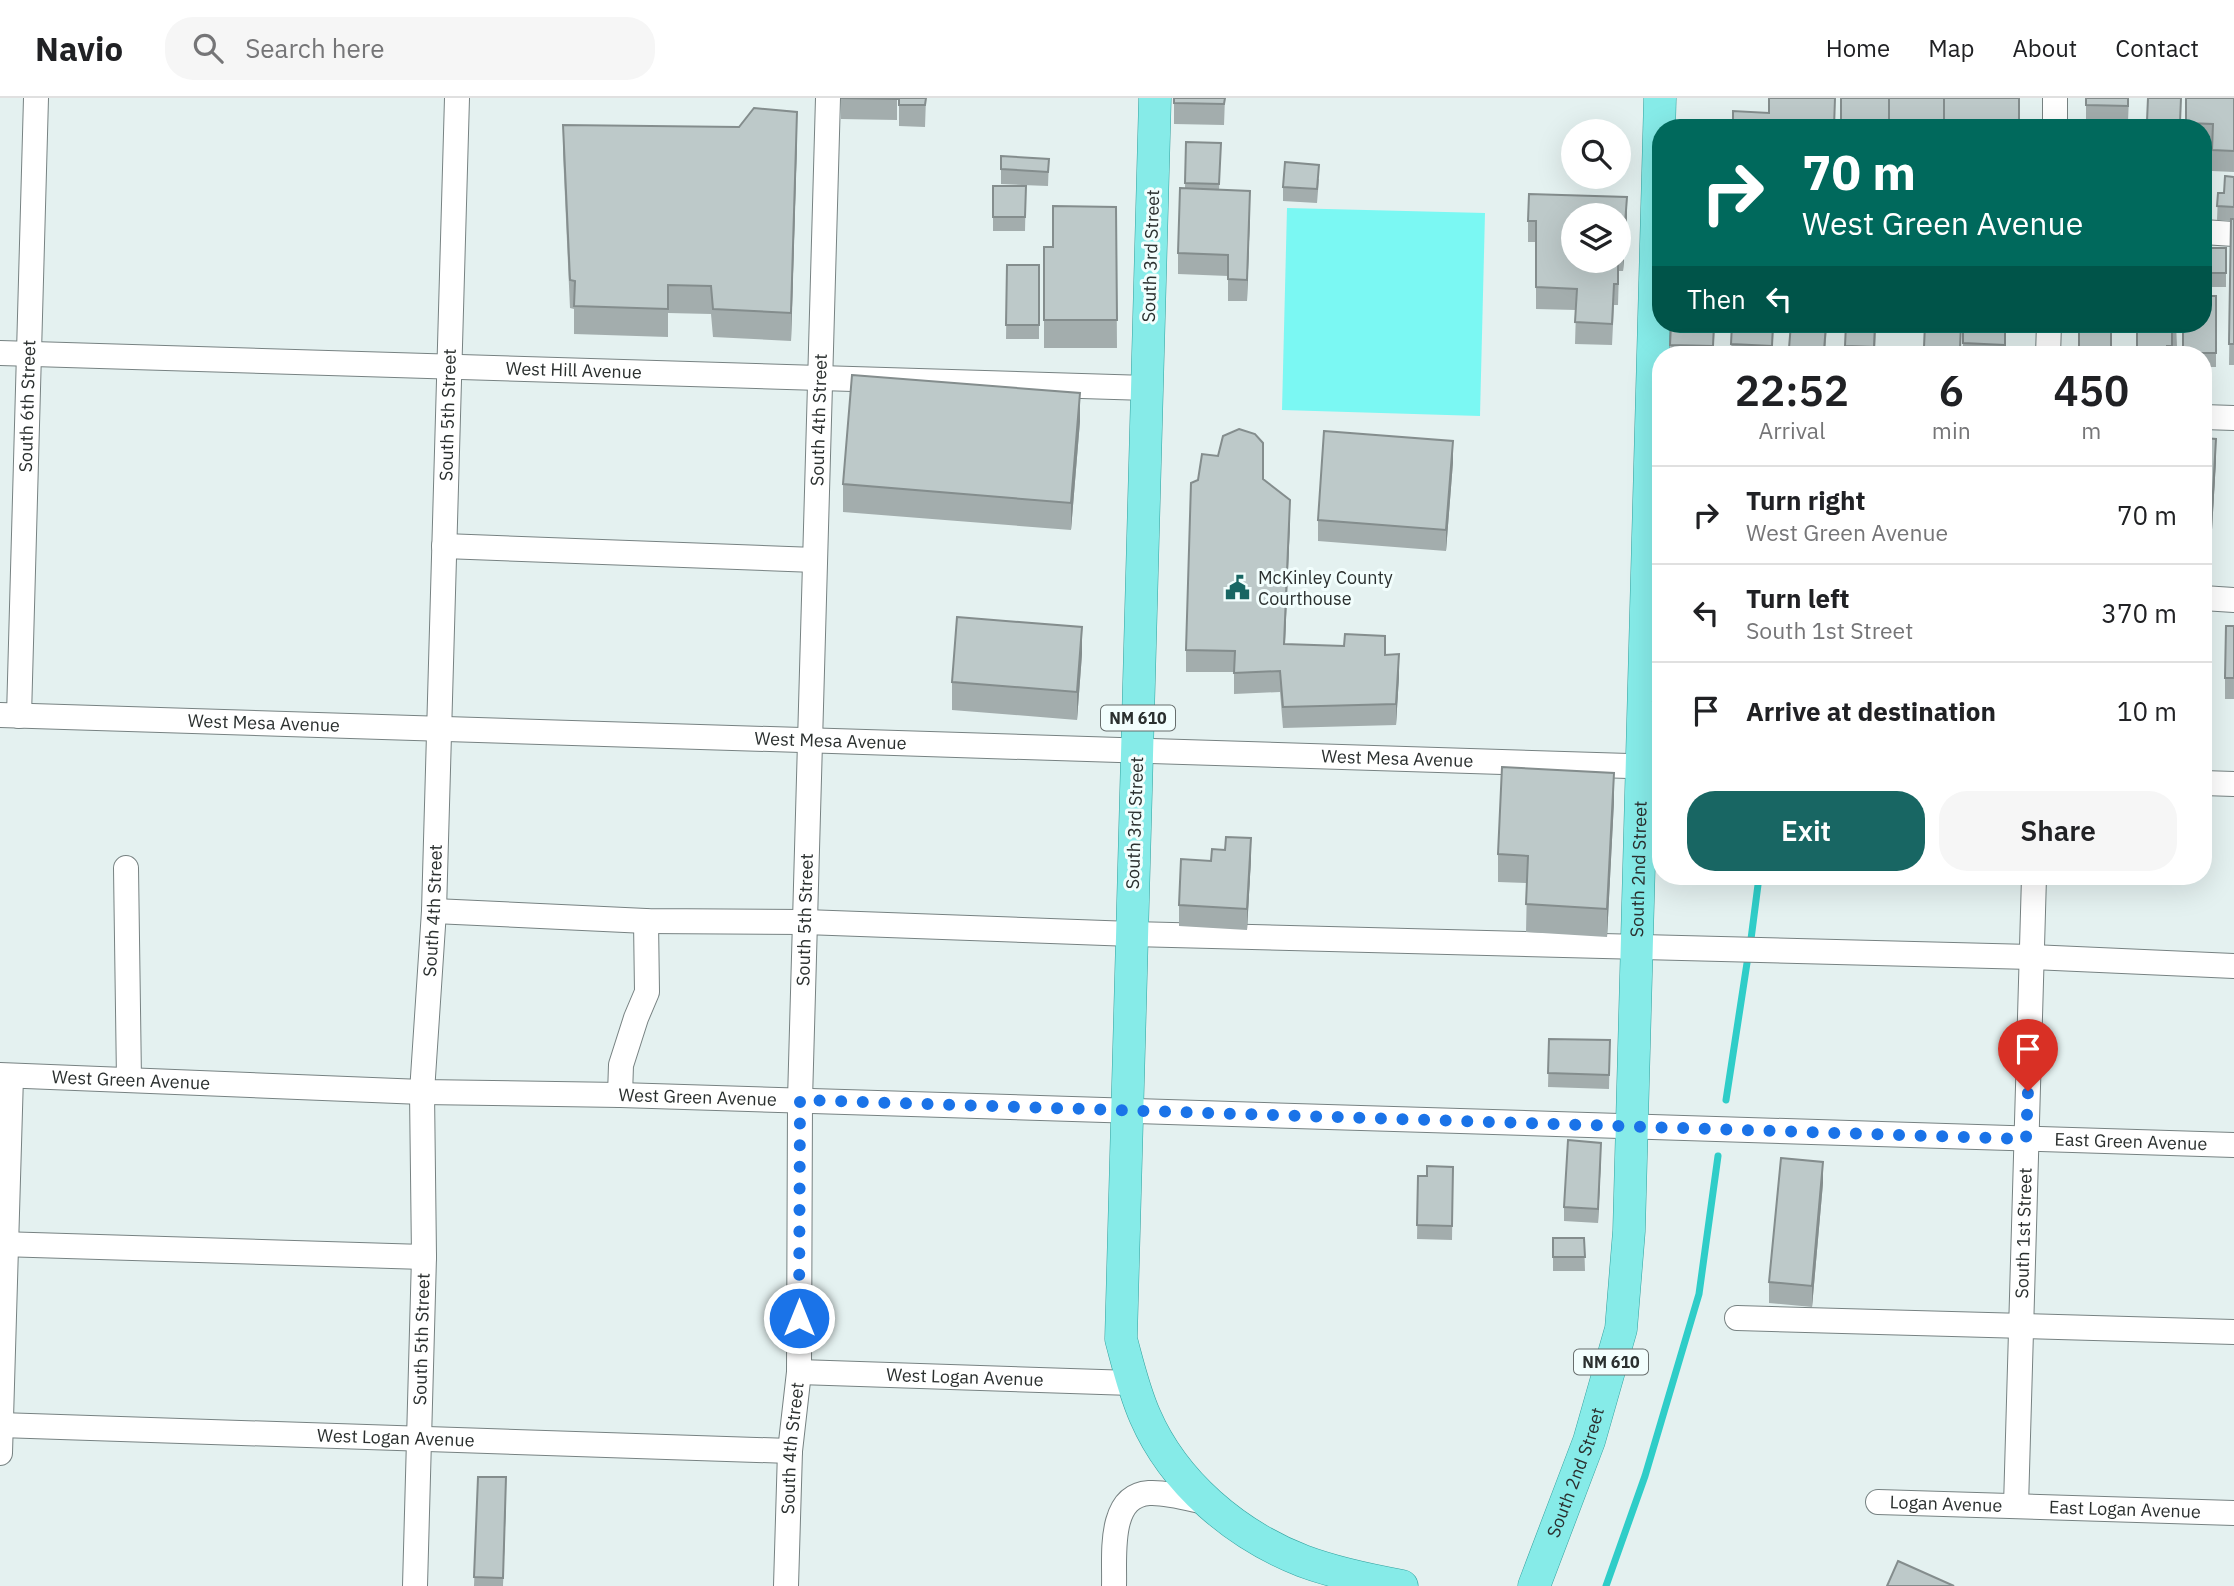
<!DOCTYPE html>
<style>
:root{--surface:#fff;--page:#f6f6f6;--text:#202124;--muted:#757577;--line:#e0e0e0;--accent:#186663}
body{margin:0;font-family:"IBM Plex Sans",sans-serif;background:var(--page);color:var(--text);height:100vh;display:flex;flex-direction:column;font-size:26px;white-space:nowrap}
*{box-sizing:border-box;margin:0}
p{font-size:23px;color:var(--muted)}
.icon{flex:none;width:38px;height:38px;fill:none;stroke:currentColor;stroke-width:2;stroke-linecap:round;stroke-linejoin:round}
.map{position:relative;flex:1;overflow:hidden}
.drawer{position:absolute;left:1652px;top:248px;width:560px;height:539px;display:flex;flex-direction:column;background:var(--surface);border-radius:28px;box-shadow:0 7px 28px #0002}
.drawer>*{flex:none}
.top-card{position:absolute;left:1652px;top:21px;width:560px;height:214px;border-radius:28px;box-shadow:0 7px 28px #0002;background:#00695c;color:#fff;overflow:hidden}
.fabs{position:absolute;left:1561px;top:21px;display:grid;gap:14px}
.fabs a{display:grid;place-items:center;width:70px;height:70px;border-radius:50%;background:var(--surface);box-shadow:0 7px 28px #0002;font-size:35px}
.pin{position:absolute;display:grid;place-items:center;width:60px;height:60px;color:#fff;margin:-72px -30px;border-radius:50% 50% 50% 0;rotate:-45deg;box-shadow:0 0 7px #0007}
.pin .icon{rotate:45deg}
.me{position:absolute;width:77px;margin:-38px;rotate:0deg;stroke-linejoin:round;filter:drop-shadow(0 0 5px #0008)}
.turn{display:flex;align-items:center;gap:24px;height:147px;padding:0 35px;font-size:32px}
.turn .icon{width:91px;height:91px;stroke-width:2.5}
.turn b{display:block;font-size:49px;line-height:60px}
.then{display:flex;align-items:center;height:66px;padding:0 35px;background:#0003;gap:14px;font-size:26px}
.eta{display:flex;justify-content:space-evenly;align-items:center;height:119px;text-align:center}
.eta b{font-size:42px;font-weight:600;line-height:49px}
.action{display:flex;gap:14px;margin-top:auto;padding:14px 35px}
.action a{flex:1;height:80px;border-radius:28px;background:var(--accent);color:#fff;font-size:28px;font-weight:600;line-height:80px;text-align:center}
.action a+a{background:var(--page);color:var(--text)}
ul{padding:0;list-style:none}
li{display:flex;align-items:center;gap:21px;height:98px;padding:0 35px;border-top:2px solid var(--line)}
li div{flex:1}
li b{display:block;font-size:26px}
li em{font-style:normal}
header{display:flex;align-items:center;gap:42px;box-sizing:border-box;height:98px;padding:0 35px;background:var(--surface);border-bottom:2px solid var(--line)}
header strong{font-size:33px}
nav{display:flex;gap:38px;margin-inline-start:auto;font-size:24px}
.search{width:490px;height:63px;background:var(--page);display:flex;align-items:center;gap:18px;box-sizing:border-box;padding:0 24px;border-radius:28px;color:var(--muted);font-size:26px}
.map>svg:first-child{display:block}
.green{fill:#7bf8f3}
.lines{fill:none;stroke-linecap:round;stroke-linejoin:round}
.stream{stroke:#2fcdc8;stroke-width:7}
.minor-casing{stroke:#778282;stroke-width:26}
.major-casing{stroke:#32a19e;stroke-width:33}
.minor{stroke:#fff;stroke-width:24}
.major{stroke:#86ebe8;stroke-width:32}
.wall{fill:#a3adad}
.shaded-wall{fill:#848d8d}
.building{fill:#bdc9c9;stroke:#848d8d;stroke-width:2}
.route{stroke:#1a73e8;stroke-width:12;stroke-dasharray:0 21.6}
.labels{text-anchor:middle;stroke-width:6;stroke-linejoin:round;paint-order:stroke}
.shield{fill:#f2fefd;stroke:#676e6d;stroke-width:2}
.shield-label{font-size:16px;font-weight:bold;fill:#2b302f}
.street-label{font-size:18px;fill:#2b302f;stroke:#f2fefd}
.poi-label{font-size:18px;fill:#2b302f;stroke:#f2fefd;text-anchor:start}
</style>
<header>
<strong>Navio</strong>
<div class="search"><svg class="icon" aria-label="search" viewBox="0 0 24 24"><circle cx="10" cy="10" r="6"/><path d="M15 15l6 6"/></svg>Search here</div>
<nav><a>Home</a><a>Map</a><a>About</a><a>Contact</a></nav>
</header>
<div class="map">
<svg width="2234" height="1488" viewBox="0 0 2234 1488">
<rect width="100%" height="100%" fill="#e4f1f0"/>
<path class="green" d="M1287,110L1485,115L1480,318L1282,312Z"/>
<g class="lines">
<path class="stream" d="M1751,841L1759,779
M1726,1002L1747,865
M1606,1488L1645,1378L1699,1196L1718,1058"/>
<defs>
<g id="minor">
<path d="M2055,30V0"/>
<path d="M2203,134L2234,136"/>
<path id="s1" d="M0,255L1147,290"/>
<path d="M2048,257L2049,226"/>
<path d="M2203,319L2234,320"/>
<path d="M444,448L815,462"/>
<path d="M2203,500L2234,502"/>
<path id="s2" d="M0,617L1661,669"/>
<path id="s3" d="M19,618L36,0"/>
<path d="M2203,685L2234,686"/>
<path d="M126,770L129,982"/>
<path d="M434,813L646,823L805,824L1132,836L2031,859L2234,868"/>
<path id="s4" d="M0,977L422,994L620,997L2234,1047"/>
<path d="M620,997L621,967L636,920L647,894L646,823"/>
<path d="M0,1146L424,1159"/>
<path d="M1737,1220L2234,1234"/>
<path id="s5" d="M799,1274L1132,1285"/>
<path id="s6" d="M0,1327L790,1353"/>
<path d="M0,1355L11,978"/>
<path id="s7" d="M1878,1404L2234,1415"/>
<path id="s8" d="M2016,1408L2034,779"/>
<path id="s9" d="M415,1488L424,1159L422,994L434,813L457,0"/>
<path id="s10" d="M786,1488L790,1353L799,1274L800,1002L828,0"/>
<path d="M1114,1488C1115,1459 1107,1398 1149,1395C1168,1394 1190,1401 1209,1405"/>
</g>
<g id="major">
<path d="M1155,0L1121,1241C1128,1267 1134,1293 1145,1318C1174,1385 1236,1437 1303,1463C1335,1475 1369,1482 1402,1488"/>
<path id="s11" d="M1534,1488L1589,1343L1621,1231L1629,1133L1660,0"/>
</g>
</defs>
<use href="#minor" class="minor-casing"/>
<use href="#major" class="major-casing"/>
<use href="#minor" class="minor"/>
<use href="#major" class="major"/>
</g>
<path class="wall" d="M841,0H897V22L841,21Z
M899,0H926L925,29L899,28Z
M1174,0H1225L1224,27L1174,26Z
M1841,0H1889V30H1841Z
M2086,0H2129L2128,23L2086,21Z
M2148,0H2181L2180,30H2147Z
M2186,0H2234V74L2212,73V47H2203V30H2186Z
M563,27L797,42L791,243L713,239L711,216L668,215V239L574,236V211L570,210L563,55Z
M1186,44L1221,45L1219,92L1250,114L1247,203H1228V178L1178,176V155L1185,90Z
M1001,58L1049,61L1048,88L1001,86Z
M2234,79V267H2229L2231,123L2217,122L2218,95H2224Z
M1319,81L1317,105L1283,103V89Z
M993,88H1026L1025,133H993Z
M1116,109L1117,250H1044V149H1053Z
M1627,120L1623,173H1619L1618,207H1614L1612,247L1575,246L1576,212L1536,211V144H1528V123Z
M2203,129L2207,150H2226V189H2203Z
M1007,167H1039V241H1006Z
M2216,198V269H2203V257H2183V226Z
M1671,226H1715L1713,257H1670Z
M1732,226H1774L1772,257H1731Z
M1791,226H1827L1825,257H1789Z
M1846,226H1876L1875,257H1845Z
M1925,226H1961L1960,257H1924Z
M1963,226H2006L2005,257H1963Z
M2079,226H2111V257H2079Z
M2137,226H2176L2177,248H2172V257H2137Z
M1080,323L1071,432L843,414V386Z
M2203,340L2216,362L2212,432L2203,431Z
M1218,358L1263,381L1290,423L1285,546L1385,557L1399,578L1396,627L1283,630L1280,594L1234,596V574H1186V552L1198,382Z
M1453,364L1446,453L1318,443V422Z
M1661,432V469H1660Z
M1661,521V631H1653V603Z
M2234,528V601H2225V580Z
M1082,556L1077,622L952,612V584Z
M1614,703L1607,839L1526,834L1527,785L1498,784V756Z
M1251,761L1247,832L1179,828V807Z
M1549,941L1610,942L1609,991L1548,989Z
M1601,1059L1598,1125L1564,1123V1109Z
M1453,1069L1452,1142L1417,1141L1418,1078H1427Z
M1823,1085L1812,1209L1769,1205V1184Z
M1553,1140H1584L1585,1173H1553Z
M478,1379L506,1400L503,1488H474Z"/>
<path class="shaded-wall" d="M797,14V42L791,243V215Z
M1250,93V114L1247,203V182Z
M1627,99V120L1623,173V152Z
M1080,295V323L1071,432V405Z
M2216,341V362L2212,432V411Z
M1453,343V364L1446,453V432Z
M1290,402V423L1284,567V546Z
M1082,529V556L1077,622V594Z
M1399,556V578L1396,627V606Z
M1614,675V703L1607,839V811Z
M1251,740V761L1247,832V811Z
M1601,1045V1059L1598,1125V1111Z
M1823,1064V1085L1812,1209V1188Z
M506,1379V1400L503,1488Z"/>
<path class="building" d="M841,0H897V1Z
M899,0H926L925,7H899Z
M1174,0H1225L1224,6L1174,5Z
M1769,0H1835L1834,30H1733V13L1769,15Z
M1841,0H1889V26L1841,25Z
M1889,0H1944V30H1889Z
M1944,0H2019V30H1944Z
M2086,0H2128V8L2086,7Z
M2148,0H2181L2180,24H2167V29L2154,28V23H2147Z
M2186,0H2234V53L2212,52L2213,26L2186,25Z
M754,10L797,14L791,215L713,211L711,188L668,187V211L574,208L575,183L570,182L563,27L739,29Z
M1186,44L1221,45L1219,86L1185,85Z
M1001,58L1049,61L1048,74L1001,71Z
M1285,64L1319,67L1317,91L1283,89Z
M2225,78L2234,79V109L2217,108L2218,95H2224Z
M993,88H1026L1025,119H993Z
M1180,90L1250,93L1247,182L1228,181V157L1178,155Z
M1529,96L1627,99L1623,152H1619V117H1573V163H1618V186H1614L1612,226L1575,224L1577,191L1536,189V123H1528Z
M1053,108L1116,109L1117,222H1044V149H1053Z
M2231,121H2234V246H2229Z
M2203,129H2207V150H2226V175H2203Z
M1007,167H1039V227H1006Z
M2203,198H2216V255H2183V226H2203Z
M1671,226H1714L1713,248L1670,247Z
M1732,226H1773L1772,248L1731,246Z
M1791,226H1826L1824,253L1789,250Z
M1846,226H1875L1874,249L1845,248Z
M1925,226H1961L1960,250L1924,249Z
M1963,226H2005V247L1963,245Z
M2079,226H2111V256L2079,255Z
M2137,226H2176L2177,234H2172V248H2167V250L2137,251Z
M852,277L1080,295L1071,405L843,386Z
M1239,331L1255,336L1263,345V381L1290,402L1284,546L1344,548L1345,536L1385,538V557L1399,556L1396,606L1283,609L1280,573L1234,575L1235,553L1186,552L1191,385L1198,382L1202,356L1218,358L1223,338Z
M1324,333L1453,343L1446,432L1318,422Z
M2203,340L2216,341L2212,411L2203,410Z
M957,519L1082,529L1077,594L952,584Z
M1661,521V603H1653Z
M2226,528H2234V580H2225Z
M1502,669L1614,675L1607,811L1526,806L1528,758L1498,756Z
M1226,739L1251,740L1247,811L1179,807L1181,761L1211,763L1212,751L1225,752Z
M1549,941L1610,942L1609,977L1548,975Z
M1568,1042L1601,1045L1598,1111L1564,1109Z
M1781,1060L1823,1064L1812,1188L1769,1184Z
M1427,1068L1453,1069L1452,1128L1417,1127L1418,1078H1427Z
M1553,1140H1584L1585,1159H1553Z
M478,1379H506L503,1480L474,1479Z
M1898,1463L1954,1488H1887Z"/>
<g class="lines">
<path class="route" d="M799,1220L800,1002L2026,1041L2028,993"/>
</g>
<defs>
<symbol id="civic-bare" viewBox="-9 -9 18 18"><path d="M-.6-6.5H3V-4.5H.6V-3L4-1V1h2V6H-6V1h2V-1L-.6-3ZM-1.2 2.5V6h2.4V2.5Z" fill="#186663" stroke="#f2fefd" stroke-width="2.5" paint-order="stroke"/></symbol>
</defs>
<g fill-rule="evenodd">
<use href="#civic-bare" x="1220" y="472" width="35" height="35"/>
</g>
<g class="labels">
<g class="shield">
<rect x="1101" y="607.5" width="74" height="25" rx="5"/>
<rect x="1574" y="1251.5" width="74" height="25" rx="5"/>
</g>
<g class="shield-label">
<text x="1138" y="626">NM 610</text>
<text x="1611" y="1270">NM 610</text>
</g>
<g class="street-label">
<text transform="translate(1151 158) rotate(-88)" y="6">South 3rd Street</text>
<text dy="6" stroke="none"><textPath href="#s1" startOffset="574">West Hill Avenue</textPath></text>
<text dy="6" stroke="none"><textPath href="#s3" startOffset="310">South 6th Street</textPath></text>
<text dy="6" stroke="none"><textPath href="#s9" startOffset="1172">South 5th Street</textPath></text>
<text dy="6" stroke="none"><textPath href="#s10" startOffset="1167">South 4th Street</textPath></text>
<text dy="6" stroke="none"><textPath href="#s2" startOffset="264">West Mesa Avenue</textPath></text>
<text dy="6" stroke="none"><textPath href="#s2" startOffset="831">West Mesa Avenue</textPath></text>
<text dy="6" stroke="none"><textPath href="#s2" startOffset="1398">West Mesa Avenue</textPath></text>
<text transform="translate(1135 725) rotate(-88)" y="6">South 3rd Street</text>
<text dy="6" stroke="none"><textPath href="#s11" startOffset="732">South 2nd Street</textPath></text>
<text dy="6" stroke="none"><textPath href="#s9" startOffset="676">South 4th Street</textPath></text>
<text dy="6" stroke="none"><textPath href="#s10" startOffset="667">South 5th Street</textPath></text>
<text dy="6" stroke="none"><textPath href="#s4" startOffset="131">West Green Avenue</textPath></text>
<text dy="6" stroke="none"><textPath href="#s4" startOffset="698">West Green Avenue</textPath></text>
<text dy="6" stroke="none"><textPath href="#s4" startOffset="2132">East Green Avenue</textPath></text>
<text dy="6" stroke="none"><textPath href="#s8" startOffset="273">South 1st Street</textPath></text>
<text dy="6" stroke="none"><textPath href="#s9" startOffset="247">South 5th Street</textPath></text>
<text dy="6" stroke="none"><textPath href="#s5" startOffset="166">West Logan Avenue</textPath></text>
<text dy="6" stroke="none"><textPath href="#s6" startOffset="396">West Logan Avenue</textPath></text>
<text dy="6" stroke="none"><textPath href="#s10" startOffset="138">South 4th Street</textPath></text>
<text dy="6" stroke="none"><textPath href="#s11" startOffset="121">South 2nd Street</textPath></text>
<text dy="6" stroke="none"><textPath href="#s7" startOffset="68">Logan Avenue</textPath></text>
<text dy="6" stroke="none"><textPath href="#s7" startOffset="247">East Logan Avenue</textPath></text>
</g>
<g class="poi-label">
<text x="1258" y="486">McKinley County<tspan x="1258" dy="21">Courthouse</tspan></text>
</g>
</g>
</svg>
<div class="fabs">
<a><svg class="icon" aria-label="search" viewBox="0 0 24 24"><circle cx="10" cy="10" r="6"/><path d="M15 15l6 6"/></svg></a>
<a><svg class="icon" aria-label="layers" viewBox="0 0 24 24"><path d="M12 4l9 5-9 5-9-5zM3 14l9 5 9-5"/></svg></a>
</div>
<div class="pin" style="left:2028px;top:993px;background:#d93025"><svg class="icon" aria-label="arrive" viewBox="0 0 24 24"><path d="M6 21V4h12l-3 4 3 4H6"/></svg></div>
<svg class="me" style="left:799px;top:1220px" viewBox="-20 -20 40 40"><circle r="17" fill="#1a73e8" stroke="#fff" stroke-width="3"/><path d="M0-11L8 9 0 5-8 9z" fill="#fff"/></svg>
<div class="top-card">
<div class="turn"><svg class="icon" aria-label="right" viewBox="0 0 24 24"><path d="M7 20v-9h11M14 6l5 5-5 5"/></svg><div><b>70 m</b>West Green Avenue</div></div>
<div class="then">Then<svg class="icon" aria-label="left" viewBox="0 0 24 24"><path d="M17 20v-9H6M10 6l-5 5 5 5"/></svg></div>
</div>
<section class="drawer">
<div class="eta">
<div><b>22:52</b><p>Arrival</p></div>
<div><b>6</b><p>min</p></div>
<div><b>450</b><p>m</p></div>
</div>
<ul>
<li><svg class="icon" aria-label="right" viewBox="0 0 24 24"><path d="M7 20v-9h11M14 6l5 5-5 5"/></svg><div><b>Turn right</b><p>West Green Avenue</p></div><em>70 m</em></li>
<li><svg class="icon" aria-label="left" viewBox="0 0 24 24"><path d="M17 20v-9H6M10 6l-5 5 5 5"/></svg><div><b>Turn left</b><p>South 1st Street</p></div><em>370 m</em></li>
<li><svg class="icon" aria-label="arrive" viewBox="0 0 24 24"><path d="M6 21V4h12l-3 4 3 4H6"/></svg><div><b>Arrive at destination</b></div><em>10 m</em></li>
</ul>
<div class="action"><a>Exit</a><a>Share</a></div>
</section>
</div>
